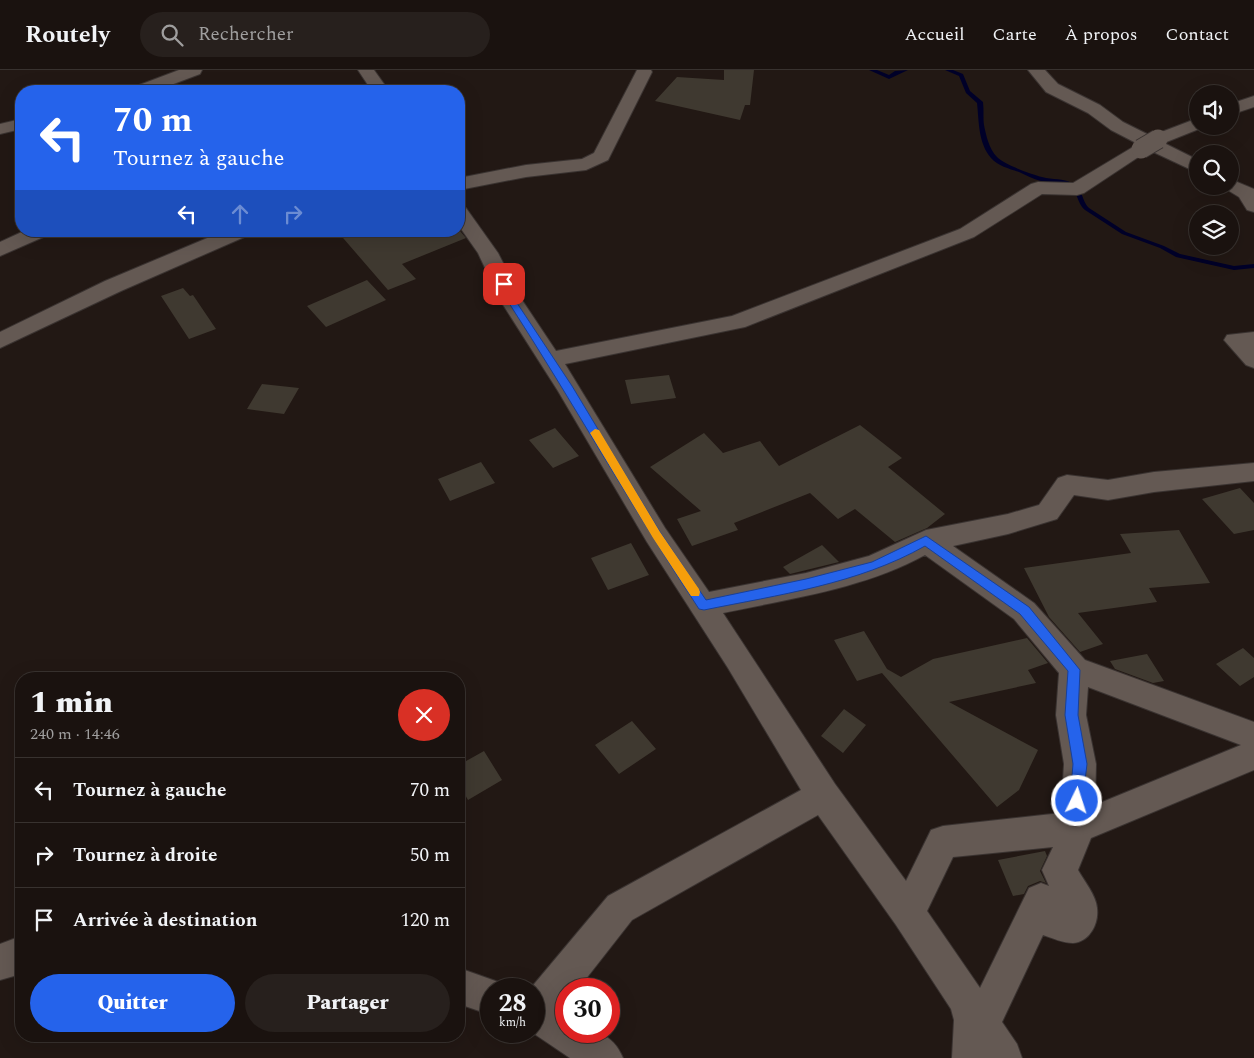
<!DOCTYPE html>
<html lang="fr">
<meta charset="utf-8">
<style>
:root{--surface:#1a120f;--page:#27201d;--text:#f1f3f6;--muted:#9f9e9e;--line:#38322f;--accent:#2563eb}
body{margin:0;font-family:Spectral,serif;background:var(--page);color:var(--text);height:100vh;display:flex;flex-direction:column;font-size:19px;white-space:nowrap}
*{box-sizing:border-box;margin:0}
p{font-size:16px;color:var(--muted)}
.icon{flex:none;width:28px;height:28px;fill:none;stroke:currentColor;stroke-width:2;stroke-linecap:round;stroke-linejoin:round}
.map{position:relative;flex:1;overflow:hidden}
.details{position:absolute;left:15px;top:602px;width:450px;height:370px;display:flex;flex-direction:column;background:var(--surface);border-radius:20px;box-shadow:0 5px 20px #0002,0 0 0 1px var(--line)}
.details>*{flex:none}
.top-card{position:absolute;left:15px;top:15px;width:450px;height:152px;border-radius:20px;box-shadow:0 5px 20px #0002,0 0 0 1px var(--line);background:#2563eb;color:#fff;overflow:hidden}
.fabs{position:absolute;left:1189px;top:15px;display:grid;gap:10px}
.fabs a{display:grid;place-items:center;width:50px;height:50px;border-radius:50%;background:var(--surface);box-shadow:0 5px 20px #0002,0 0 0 1px var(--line);font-size:25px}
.speed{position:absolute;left:480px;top:908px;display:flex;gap:10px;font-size:25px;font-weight:700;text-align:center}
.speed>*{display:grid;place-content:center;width:65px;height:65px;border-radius:50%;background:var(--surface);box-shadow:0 5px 20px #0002,0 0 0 1px var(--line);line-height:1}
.speed small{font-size:12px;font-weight:400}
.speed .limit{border:8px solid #d22;background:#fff;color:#111}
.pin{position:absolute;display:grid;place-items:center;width:42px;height:42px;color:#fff;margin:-21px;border-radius:10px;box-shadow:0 2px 8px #0006}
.me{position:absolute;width:55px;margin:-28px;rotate:4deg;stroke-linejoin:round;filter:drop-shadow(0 0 4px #0008)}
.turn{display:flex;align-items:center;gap:18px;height:105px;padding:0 15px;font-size:22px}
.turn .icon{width:65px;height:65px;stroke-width:2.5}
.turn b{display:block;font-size:35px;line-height:42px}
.lanes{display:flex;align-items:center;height:48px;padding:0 15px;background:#0003;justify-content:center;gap:25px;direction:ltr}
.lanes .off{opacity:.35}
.round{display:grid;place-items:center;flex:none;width:52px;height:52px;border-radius:26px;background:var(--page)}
.head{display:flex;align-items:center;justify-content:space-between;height:85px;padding:0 15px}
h1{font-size:30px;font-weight:800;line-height:38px}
.cta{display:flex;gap:10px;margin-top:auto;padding:10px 15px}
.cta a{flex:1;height:58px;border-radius:30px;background:var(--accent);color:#fff;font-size:20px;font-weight:800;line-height:58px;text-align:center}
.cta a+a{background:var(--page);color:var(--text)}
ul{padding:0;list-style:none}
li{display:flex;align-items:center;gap:15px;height:65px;padding:0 15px;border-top:1px solid var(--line)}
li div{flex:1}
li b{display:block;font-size:19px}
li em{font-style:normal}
header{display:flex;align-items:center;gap:30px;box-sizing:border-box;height:70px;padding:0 25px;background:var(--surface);border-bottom:1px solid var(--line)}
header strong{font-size:24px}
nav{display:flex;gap:28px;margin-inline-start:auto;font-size:18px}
.search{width:350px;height:45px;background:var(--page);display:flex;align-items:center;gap:12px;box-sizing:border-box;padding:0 18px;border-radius:28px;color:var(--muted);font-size:19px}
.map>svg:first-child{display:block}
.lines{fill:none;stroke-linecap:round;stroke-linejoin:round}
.stream{fill:#000028;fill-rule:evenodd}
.building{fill:#3f3930}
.minor-casing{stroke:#3a3331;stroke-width:2}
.minor{fill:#645953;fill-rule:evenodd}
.minor-bridge-casing{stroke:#3a3331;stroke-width:21;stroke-linecap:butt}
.minor-bridge{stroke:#645953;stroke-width:19}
.route{fill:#2563eb;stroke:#184099}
.slow{fill:#f59e0b}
</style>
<header>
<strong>Routely</strong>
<div class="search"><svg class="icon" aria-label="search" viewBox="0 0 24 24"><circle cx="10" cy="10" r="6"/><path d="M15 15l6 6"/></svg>Rechercher</div>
<nav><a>Accueil</a><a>Carte</a><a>À propos</a><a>Contact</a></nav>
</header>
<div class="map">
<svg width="1254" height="988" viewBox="0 0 1254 988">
<rect width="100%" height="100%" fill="#221814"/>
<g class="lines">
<path class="stream" d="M869,0H877L889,5L895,1L908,0L889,9Z
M945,0H953L963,4L970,21L983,32C984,40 983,48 984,55C986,65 989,79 997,87C1005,95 1031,104 1042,107C1053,110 1063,108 1072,113C1084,120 1081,130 1089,138L1126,162L1164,176L1180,184L1234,196L1254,194V198L1234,200L1176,187L1160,178L1122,164L1085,140C1076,132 1079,122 1068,116C1059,111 1050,113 1041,111C1033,109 1026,105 1019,102C1010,99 998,96 991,88C978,73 979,51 977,33L966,23L959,6Z"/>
</g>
<path class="building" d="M724,0H754L750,35H745L740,50L655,31L677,7L724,10Z
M337,161H460L466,168L402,194L416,209L388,220Z
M367,210L386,230L326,257L307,236Z
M183,218L190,226L193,225L216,259L189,269L161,226Z
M669,305L676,328L631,334L625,310Z
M262,314L299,318L284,344L247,339Z
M860,355L902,388L888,397L945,444L927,458L895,472L855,439L838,449L810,423L734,453L738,460L692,476L677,449L701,441L650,397L704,363L723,383L760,371L779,396Z
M555,358L579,386L553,398L529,370Z
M481,392L495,413L450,431L438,409Z
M1240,418L1254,433V460L1234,464L1202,429Z
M1179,460L1210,513L1149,518L1157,532L1078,543L1103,574L1080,582L1049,547L1024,498L1131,483L1120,464Z
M631,473L649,505L608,520L591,488Z
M822,475L839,492L790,504L783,497Z
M864,561L887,599L901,607L933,589L1027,568L1048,593L1028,600L1036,613L949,632L1038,680L1019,720L997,737L882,603L857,611L834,570Z
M1243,578L1254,588V607L1240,616L1216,594Z
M1147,584L1164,611L1153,613L1115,599L1110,591Z
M844,639L866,655L843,683L821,666Z
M632,651L656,679L619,704L595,675Z
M484,681L502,710L468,730L459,714V695Z
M1045,781L1047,786L1040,801L1046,813L1040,811L1028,816L1024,824L1013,826L998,790Z"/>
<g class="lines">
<defs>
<path id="minor" d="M179,0H202L200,4L155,21H131L134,17Z
M358,0H374L389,21H372Z
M637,0H651L652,2L608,90L586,100L526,107L459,120V108L526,95L582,89L594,83Z
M1028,0H1045L1058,14L1100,35L1123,52L1151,66L1198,48V56L1204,57L1164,73L1198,90V103L1149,80L1084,123L1077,125L1042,124L974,167L745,257L565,294L665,458L709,522L806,503L869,486L926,460L1008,444L1039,435L1058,408L1067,405L1108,410L1154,402L1254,393V411L1154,422L1108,430L1074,425L1057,449L1008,464L953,476L1034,533L1085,590L1254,652V700L1091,768L1078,800C1084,811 1096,825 1097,838C1099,853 1090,872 1073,873C1063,873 1052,868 1043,865L1002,952L1017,974L1022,988H952L954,950L951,939L896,855L818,745L632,850L578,919H566V933L562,938L566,941V961C593,961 611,960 623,988H570L530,961H534V919H530L608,826L801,720L728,598L647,472L558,321L500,230L478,183L459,156V136L466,138L498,183L522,230L556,281L732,246L960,159L1031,114L1038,112L1073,113L1138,74L1111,60L1088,43L1046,22ZM925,485L1014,549L1059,603L1056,645L1064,694L1061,743L943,756L931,760L906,811L835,714L723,543C789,529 866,518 925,485ZM1088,617L1241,675L1095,735L1096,694L1086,645ZM1053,777L1042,800L1049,816L1041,813L1029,818L980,918L927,841L953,787Z
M1254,26V37L1230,45V34Z
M21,49V59L0,64V54Z
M1230,109L1254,119V142L1247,140L1239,127L1221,116H1230Z
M24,161H51L48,165L0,186V172Z
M224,161H252L249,165L121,221L0,278V262L105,211Z
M1254,262V298L1246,295L1224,270L1227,265Z
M16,868H21V904L0,910V874Z
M459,898L504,914L506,919H491V945L459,934Z"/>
</defs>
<use href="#minor" class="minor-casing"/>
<use href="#minor" class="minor"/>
<defs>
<path id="minor-bridge" d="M1141,79L1158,69"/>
</defs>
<use href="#minor-bridge" class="minor-bridge-casing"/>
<use href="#minor-bridge" class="minor-bridge"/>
</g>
<path class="route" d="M504,212L508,214L515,230L572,316L660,462L706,530L806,509L872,492L926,466L1029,537L1080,600L1078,645L1087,694L1082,736L1077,738L1072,736L1070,731L1073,694L1065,645L1068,601L1020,544L925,476C858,514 778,525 704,540L699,539C632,438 573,332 507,230L499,214Z"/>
<path class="slow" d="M595,359L599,360L660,462L699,519L700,522L699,526H691L653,468L590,363Z"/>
</svg>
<div class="fabs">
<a><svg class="icon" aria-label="sound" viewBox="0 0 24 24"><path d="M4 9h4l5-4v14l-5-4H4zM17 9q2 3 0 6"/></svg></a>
<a><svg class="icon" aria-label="search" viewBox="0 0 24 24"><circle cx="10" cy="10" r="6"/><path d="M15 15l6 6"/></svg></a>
<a><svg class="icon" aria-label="layers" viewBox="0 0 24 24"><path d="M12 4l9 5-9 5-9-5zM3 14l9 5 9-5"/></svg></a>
</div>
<div class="speed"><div>28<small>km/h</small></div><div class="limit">30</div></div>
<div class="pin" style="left:504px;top:214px;background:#d93025"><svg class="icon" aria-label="arrive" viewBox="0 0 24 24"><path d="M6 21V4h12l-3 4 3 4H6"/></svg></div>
<svg class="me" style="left:1077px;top:731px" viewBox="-20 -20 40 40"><circle r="17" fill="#2563eb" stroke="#fff" stroke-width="3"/><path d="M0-11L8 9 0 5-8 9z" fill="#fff"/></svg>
<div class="top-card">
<div class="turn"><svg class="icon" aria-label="left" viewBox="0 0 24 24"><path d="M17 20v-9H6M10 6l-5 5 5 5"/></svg><div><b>70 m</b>Tournez à gauche</div></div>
<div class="lanes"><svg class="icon" aria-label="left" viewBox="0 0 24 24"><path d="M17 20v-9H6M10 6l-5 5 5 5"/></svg><svg class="icon off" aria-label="ahead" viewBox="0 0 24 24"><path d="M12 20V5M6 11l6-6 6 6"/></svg><svg class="icon off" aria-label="right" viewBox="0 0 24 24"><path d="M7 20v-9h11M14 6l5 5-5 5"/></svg></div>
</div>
<section class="details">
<div class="head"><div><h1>1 min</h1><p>240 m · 14:46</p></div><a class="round" style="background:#d93025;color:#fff"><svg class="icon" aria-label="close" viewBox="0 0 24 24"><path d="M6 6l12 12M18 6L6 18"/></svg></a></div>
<ul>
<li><svg class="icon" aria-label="left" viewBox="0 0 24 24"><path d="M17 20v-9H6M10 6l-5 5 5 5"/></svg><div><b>Tournez à gauche</b></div><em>70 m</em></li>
<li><svg class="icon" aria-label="right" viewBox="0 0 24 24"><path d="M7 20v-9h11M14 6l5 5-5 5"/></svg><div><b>Tournez à droite</b></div><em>50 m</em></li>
<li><svg class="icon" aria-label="arrive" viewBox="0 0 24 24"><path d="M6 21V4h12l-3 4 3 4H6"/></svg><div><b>Arrivée à destination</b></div><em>120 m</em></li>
</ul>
<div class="cta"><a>Quitter</a><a>Partager</a></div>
</section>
</div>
